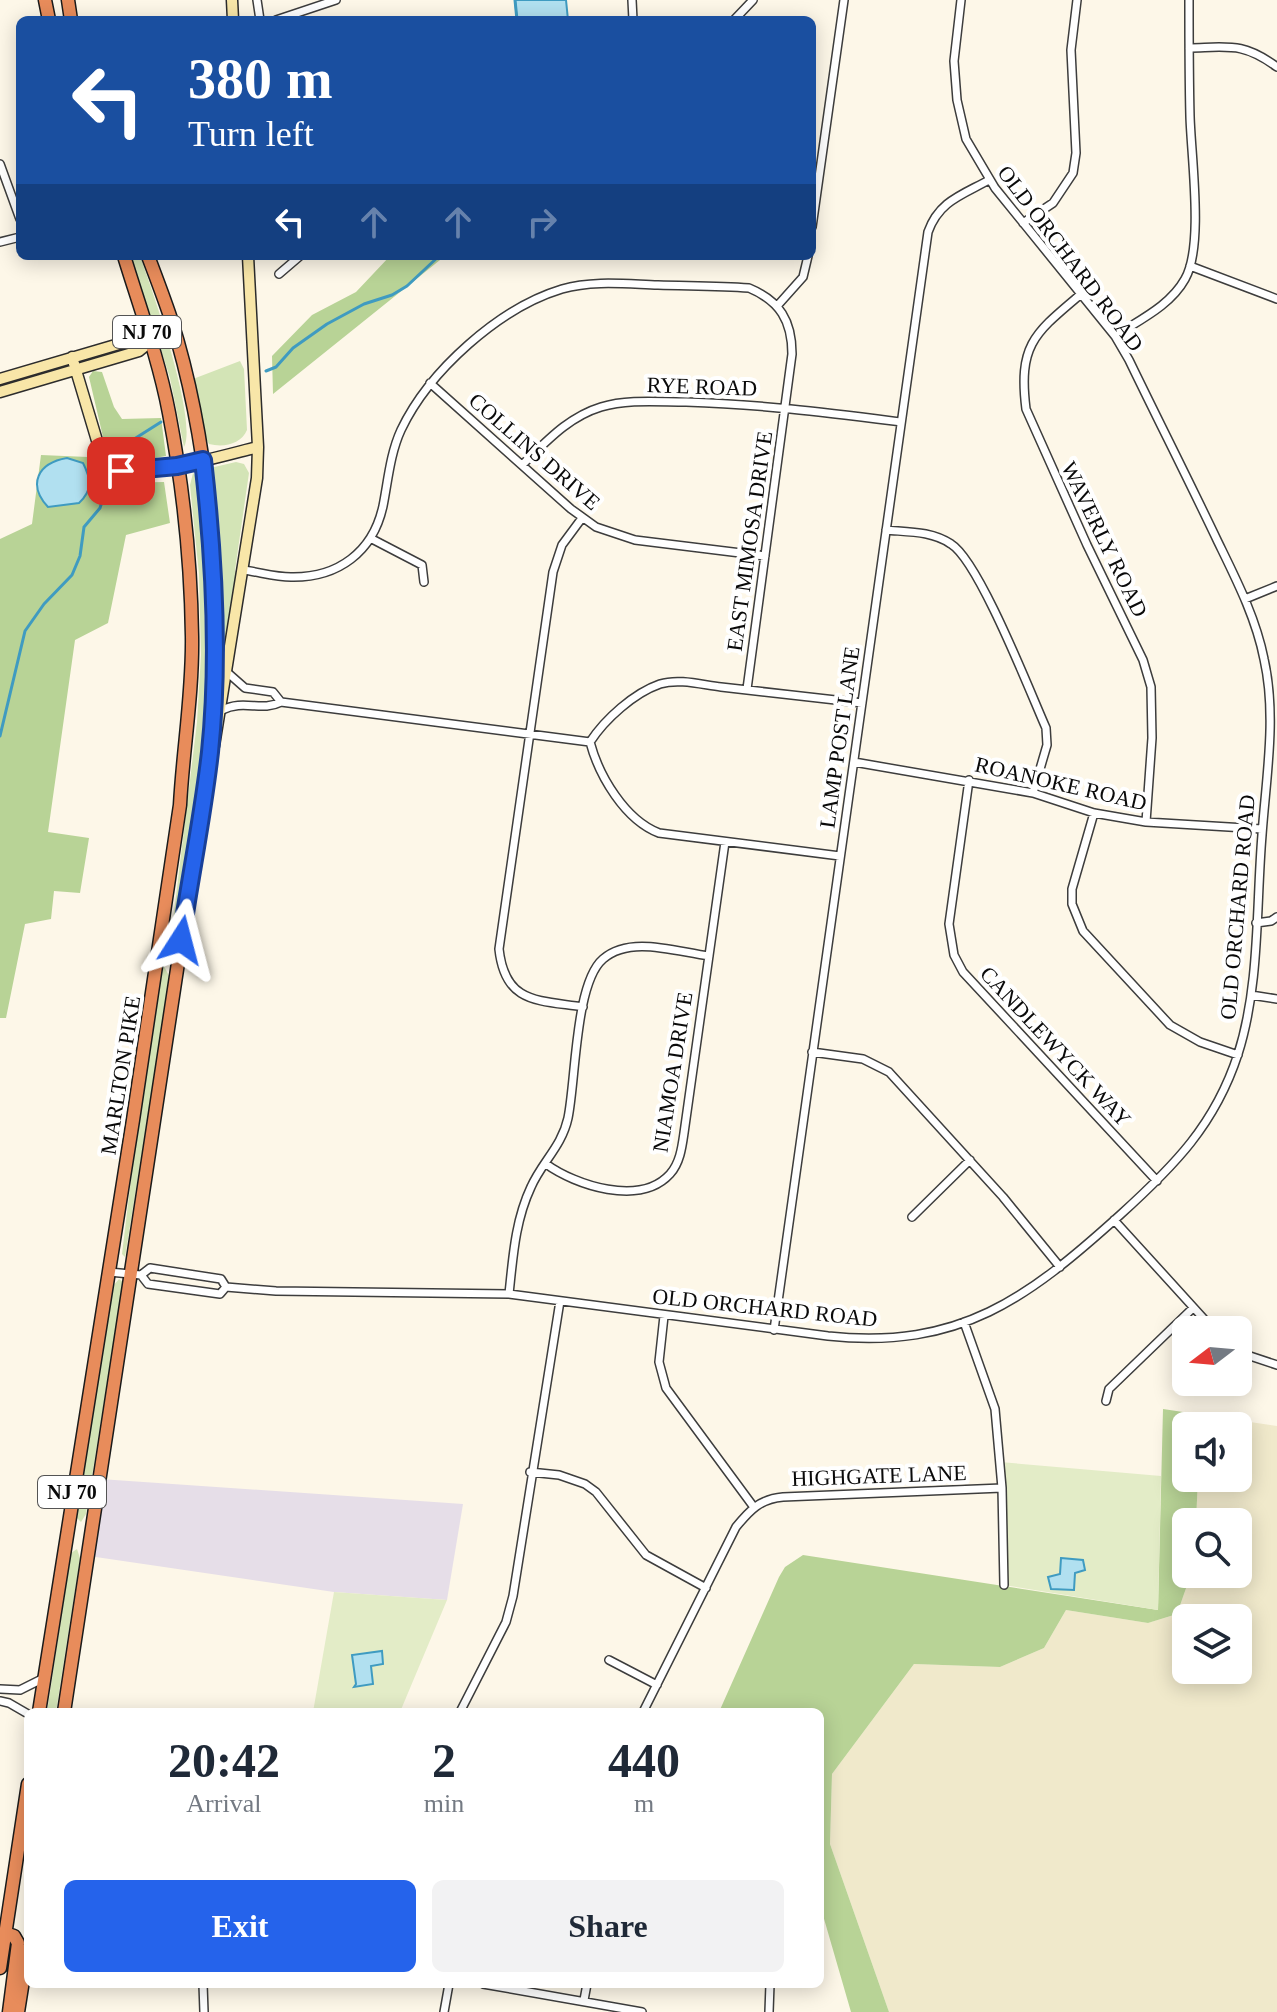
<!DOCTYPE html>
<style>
:root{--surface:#fff;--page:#f2f2f3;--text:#1f2937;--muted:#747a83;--accent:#2563eb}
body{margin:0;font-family:Georgia,serif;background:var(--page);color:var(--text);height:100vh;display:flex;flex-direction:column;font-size:30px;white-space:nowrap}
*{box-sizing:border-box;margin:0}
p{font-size:26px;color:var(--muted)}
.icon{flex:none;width:44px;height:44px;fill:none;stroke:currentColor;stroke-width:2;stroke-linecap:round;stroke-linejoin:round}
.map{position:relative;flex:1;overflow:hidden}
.drawer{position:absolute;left:24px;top:1708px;width:800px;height:280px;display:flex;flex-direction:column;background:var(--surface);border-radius:12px;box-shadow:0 4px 20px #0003}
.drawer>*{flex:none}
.top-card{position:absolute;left:16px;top:16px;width:800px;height:244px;border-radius:12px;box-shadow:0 4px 20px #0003;background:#1a4fa0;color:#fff;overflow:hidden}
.needle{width:52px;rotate:254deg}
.buttons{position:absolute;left:1172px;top:1316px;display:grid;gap:16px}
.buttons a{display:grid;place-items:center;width:80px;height:80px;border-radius:12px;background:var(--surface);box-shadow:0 4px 20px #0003;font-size:40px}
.pin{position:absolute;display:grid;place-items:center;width:68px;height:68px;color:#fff;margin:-34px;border-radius:16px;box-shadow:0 4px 12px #0006}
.me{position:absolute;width:88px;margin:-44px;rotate:9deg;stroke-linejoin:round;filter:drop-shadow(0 0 6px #0008)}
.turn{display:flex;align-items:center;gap:28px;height:168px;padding:0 40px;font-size:36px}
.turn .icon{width:104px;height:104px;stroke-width:2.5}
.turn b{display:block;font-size:56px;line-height:68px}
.lanes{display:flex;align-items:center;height:76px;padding:0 40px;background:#0003;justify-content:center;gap:40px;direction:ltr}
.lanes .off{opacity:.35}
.eta{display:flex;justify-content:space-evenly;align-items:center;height:136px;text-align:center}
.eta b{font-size:48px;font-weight:700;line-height:56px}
.action{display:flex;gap:16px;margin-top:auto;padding:16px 40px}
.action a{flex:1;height:92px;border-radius:12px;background:var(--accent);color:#fff;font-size:32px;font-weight:700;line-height:92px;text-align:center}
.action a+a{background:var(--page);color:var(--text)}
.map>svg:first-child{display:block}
.industrial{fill:#e6dee8}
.farmland{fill:#f0e9cb;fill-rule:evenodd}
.green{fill:#d3e4b6}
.forest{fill:#b8d396}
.pitch{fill:#e3ecc7}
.water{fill:#b1e0f0;stroke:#3f9bc1;stroke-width:2}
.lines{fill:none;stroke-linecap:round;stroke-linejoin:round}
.stream{stroke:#3f9bc1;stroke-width:3}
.street-casing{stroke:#3d3d3d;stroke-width:10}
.secondary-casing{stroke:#2c2c2c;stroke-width:13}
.highway-casing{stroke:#1b1b1b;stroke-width:15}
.street{stroke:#fff;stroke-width:7}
.secondary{stroke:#f8e6a8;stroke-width:10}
.highway{stroke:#e88c5b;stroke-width:12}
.route-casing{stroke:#184099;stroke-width:20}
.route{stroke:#2563eb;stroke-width:14}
.labels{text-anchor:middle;stroke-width:8;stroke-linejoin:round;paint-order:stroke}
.shield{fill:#fff;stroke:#545454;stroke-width:2}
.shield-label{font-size:20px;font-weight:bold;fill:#0a0a0a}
.street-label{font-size:22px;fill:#0a0a0a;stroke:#fff}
</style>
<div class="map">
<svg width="1277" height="2012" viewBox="0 0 1277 2012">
<rect width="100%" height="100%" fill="#fdf7e8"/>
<path class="industrial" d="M100,1479L463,1504L447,1600L334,1592L89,1556Z"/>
<path class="farmland" d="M1203,1415L1277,1426V2012H889L830,1844L832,1774L914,1664L1000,1667L1044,1648L1066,1610L1148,1623L1177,1614L1191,1574H1238V1522H1196L1198,1478H1238V1426H1202ZM1186,1618H1238V1670H1186Z"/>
<path class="green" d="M131,256H140C152,289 198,421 184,447L170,378Z
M240,361L244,369L247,430C241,444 224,448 209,444L204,435L193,379Z
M236,462L244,464L249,473L235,570L238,577L223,669L222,586L210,468Z
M193,473L196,476L205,563L208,637L205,711L199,791L172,959L170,946L197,722L201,655L199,574L190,485Z
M163,964L170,978L125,1257L122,1254L138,1121L159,975Z
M119,1279L123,1282L86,1514L81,1522L77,1518V1514L113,1286Z
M77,1549L80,1558L56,1712H47L71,1553Z"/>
<path class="forest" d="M390,256H445L273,394L272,356L312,315L356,292Z
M93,371L102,372L114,407L122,419L161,418L166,456L120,464L107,454L89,377Z
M41,455L88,457L116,483L164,482L170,523L126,535L108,623L75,640L48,832L89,838L80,893L54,891L51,919L25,924L6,1018H0V539L32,524Z
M1163,1409L1203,1415L1202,1426H1186V1478H1198L1196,1522H1186V1574H1191L1177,1614L1148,1623L1066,1610L1044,1648L1000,1667L914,1664L832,1774L830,1844L889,2012H851L820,1905V1712H719L779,1577L785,1567L803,1555L1158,1610Z"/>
<path class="pitch" d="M1000,1462L1161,1476L1158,1610L1004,1585Z
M334,1592L447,1600L400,1712H313Z"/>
<path class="water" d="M515,0H566L568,20H517Z
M67,458L83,463C91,479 93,490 79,503L48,507C27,484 38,463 67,458Z
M1061,1558L1083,1560L1085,1570L1075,1573L1074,1590L1051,1589L1048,1577L1060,1574Z
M382,1651L383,1664L371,1666L373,1684L354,1687L356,1684L352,1655Z"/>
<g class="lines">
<path class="stream" d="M515,0L517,20
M266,371L276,367L293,348L327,324L364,304L392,295L407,286L439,256
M115,461L131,441L161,422
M0,736L25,631L44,604L72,575L80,556L84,527L100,508L110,476"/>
<defs>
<path id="street" d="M257,0L260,20
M632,0L633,20
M276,20L336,0
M734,20L753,0
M1189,48C1229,47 1243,42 1277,67
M0,164L20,219
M1023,223L1053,203L1073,173L1076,153L1071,50L1077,0
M812,227L844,0
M0,242L20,237
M1190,266L1277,299
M279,274L300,256
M1081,294C1035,333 1018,344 1026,409L1087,545L1143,660L1151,687L1152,738L1146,822
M778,305L803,277L808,256
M1115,336C1139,320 1170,306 1185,279C1204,246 1191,156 1190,116C1189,77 1189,39 1189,0
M430,383L571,509L596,527L635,540L765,556
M522,465C546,442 568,417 601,407C628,399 658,402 686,402C759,404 829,413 901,422
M582,518L562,545L553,572L499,949C505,1004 538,1000 583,1007
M886,530C908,532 932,531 951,544C979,561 1030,692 1046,728L1047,745L1033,793
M372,539L422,565L424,582
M243,570C259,572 275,577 291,577C338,578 373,552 383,506C388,481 390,454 401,430C429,371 499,308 562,289C593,280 626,284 658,285C689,286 719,286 749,288C780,301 792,321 792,354L747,689
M1245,599L1277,586
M228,673L245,688L273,692L281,702
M222,710C244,699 261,712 281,702L590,742
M590,742C599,776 625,820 659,833L840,856
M590,742C605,719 634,693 660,684C679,678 703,685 721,687C768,692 815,698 862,703
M854,762L1033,793L1094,813L1146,822L1262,829
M969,780L949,924L954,955L963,972L1157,1181
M1094,813L1072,889V904L1083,931L1170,1025L1200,1042L1238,1055
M1256,923L1271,921L1277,917
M1251,995L1277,999
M812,1052L863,1059L889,1072L1003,1197L1060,1267
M546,1164C575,1185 640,1207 670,1174C680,1163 682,1147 684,1133L725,842
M912,1217L970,1160
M1114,1220L1214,1330
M109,1272L141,1275L150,1268L221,1279L226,1287
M141,1275L148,1284L220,1294L226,1287L276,1291L509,1294L828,1336C960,1350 1028,1298 1120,1215C1174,1166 1215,1125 1238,1054C1260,985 1256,907 1262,835C1266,777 1277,717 1264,659C1256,618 1236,579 1218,542C1189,481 1158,420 1129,360L1115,336L995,188L966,139L957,100L954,61L961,0
M509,1294C513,1257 515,1221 531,1187C542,1162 562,1146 568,1118C576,1079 575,983 603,959C630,935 677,952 709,956
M664,1316L659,1362L666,1388L753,1506
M964,1322L995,1409L1002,1488L1004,1585
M774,1330L928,232C939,201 962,195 989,180
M1238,1349L1247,1355L1277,1365
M1106,1401L1109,1389L1193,1308
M530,1472L559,1475L585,1484L596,1492L646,1555L706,1588
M609,1660L657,1685
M0,1689L20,1690L44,1678
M0,1701L9,1703L28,1714
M460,1712L506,1622L513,1596L560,1301
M643,1712L736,1527C750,1510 760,1499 783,1497L1002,1488
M203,1984L204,2012
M483,1984L642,2012
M584,2000L587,1984
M444,2012L449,1984
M769,2012L770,1984"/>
<path id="secondary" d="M232,0L233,20
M72,357L101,454L112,468C142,480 225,455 258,447
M0,379L136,339L147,343
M0,392L139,351L150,342
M214,746L257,478L258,447L248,256"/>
<path id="highway" d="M45,0L49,20
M68,0L71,20
M39,1712L133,1120L180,805C183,749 193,693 192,636C191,562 183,486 169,413C159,360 140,308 124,256
M64,1712L206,779C226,638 214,455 171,319C164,298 156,277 148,256
M5,1933L14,1936L18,1943L9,2012
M0,1968L28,1784
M18,2012L28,1949"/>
</defs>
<use href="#street" class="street-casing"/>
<use href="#secondary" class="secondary-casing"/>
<use href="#highway" class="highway-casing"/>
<use href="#street" class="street"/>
<use href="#secondary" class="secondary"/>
<use href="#highway" class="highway"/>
</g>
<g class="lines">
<defs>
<path id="route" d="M121,471L177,466L203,460C214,556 220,656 210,752C203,815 190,877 181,940"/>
</defs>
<use href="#route" class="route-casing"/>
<use href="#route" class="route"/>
</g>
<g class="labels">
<g class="shield">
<rect x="113" y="316" width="68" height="32" rx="6"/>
<rect x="38" y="1476" width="68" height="32" rx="6"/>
</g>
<g class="shield-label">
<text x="147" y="339">NJ 70</text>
<text x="72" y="1499">NJ 70</text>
</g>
<g class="street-label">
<text transform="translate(1071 258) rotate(53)" y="8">OLD ORCHARD ROAD</text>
<text transform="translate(702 386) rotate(2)" y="8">RYE ROAD</text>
<text transform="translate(535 451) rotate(41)" y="8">COLLINS DRIVE</text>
<text transform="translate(1105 539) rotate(64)" y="8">WAVERLY ROAD</text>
<text transform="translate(749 541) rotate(-82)" y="8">EAST MIMOSA DRIVE</text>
<text transform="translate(839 737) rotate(-82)" y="8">LAMP POST LANE</text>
<text transform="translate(1061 783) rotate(13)" y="8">ROANOKE ROAD</text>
<text transform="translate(1237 907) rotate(-85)" y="8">OLD ORCHARD ROAD</text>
<text transform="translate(1056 1046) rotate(47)" y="8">CANDLEWYCK WAY</text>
<text transform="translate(672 1072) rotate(-81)" y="8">NIAMOA DRIVE</text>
<text transform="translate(120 1075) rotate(-81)" y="8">MARLTON PIKE</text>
<text transform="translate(765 1307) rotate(6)" y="8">OLD ORCHARD ROAD</text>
<text transform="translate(879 1475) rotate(-2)" y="8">HIGHGATE LANE</text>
</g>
</g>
</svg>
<div class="buttons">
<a><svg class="needle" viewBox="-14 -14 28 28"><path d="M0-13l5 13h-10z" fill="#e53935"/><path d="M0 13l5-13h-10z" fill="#747a83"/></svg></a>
<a><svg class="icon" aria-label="sound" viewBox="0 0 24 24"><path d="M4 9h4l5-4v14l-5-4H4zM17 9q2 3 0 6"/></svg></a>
<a><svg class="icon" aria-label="search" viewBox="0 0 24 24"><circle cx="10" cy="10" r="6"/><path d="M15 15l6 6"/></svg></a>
<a><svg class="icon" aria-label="layers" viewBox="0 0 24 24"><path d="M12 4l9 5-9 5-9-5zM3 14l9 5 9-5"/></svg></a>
</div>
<div class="pin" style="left:121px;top:471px;background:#d93025"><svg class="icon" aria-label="arrive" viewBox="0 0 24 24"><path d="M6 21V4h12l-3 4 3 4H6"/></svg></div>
<svg class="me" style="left:181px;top:940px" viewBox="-20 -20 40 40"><path d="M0-17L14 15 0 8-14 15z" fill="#2563eb" stroke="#fff" stroke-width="4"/></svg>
<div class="top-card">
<div class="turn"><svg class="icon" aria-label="left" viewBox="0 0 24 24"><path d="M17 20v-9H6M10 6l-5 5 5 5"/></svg><div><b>380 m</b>Turn left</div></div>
<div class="lanes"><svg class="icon" aria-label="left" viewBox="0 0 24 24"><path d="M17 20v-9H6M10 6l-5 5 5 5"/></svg><svg class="icon off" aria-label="ahead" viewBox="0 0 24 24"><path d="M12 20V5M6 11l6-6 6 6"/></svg><svg class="icon off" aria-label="ahead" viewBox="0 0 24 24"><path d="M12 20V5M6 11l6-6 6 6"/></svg><svg class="icon off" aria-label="right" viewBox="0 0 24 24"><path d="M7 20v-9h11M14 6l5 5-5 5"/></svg></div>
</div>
<section class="drawer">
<div class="eta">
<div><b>20:42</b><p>Arrival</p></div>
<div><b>2</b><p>min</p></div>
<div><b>440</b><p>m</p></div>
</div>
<div class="action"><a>Exit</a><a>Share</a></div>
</section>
</div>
